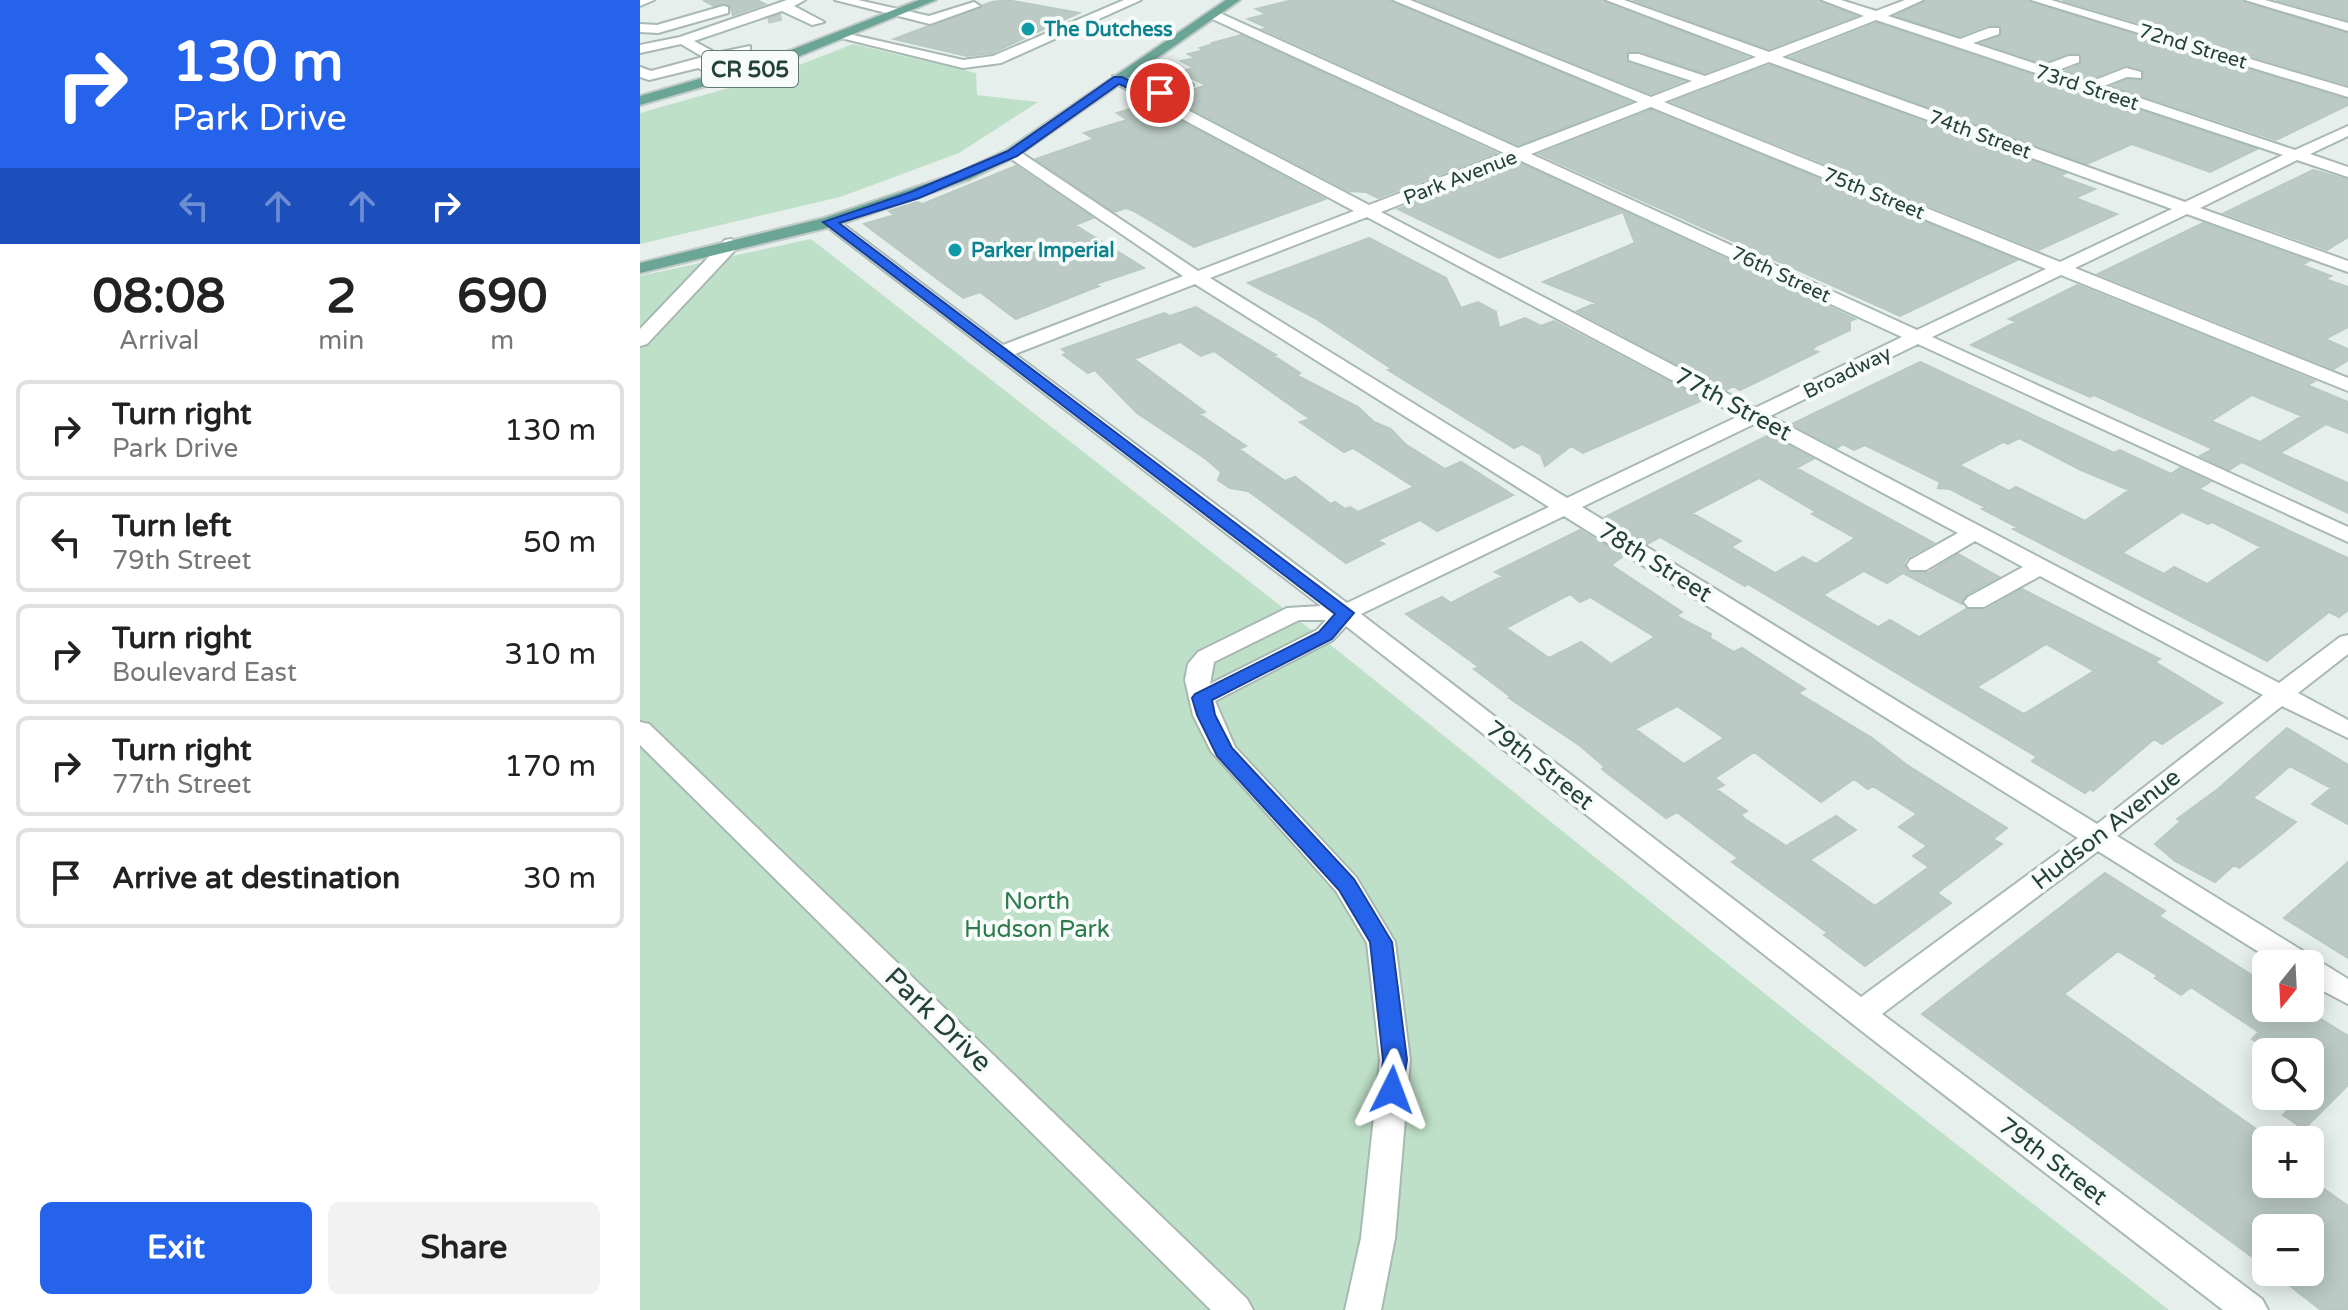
<!DOCTYPE html>
<meta charset="utf-8">
<style>
:root{--surface:#fff;--page:#f2f2f2;--text:#222;--muted:#767676;--line:#e0e0e0;--accent:#2563eb}
body{margin:0;font-family:"Varela Round",sans-serif;background:var(--page);color:var(--text);height:100vh;display:flex;flex-direction:column;font-size:30px;white-space:nowrap}
*{box-sizing:border-box;margin:0}
p{font-size:26px;color:var(--muted)}
.icon{flex:none;width:44px;height:44px;fill:none;stroke:currentColor;stroke-width:2;stroke-linecap:round;stroke-linejoin:round}
.map{position:relative;flex:1;overflow:hidden}
.drawer{display:flex;flex-direction:column;background:var(--surface);width:640px}
.drawer>*{flex:none}
.guide{background:#2563eb;color:#fff;overflow:hidden}
.needle{width:52px;rotate:198deg}
.tools{position:absolute;left:1612px;top:950px;display:grid;gap:16px}
.tools a{display:grid;place-items:center;width:72px;height:72px;border-radius:12px;background:var(--surface);box-shadow:0 4px 20px #0003;font-size:40px}
.pin{position:absolute;display:grid;place-items:center;width:68px;height:68px;color:#fff;margin:-34px;border:4px solid #fff;border-radius:50%;box-shadow:0 2px 8px #0007}
.me{position:absolute;width:88px;margin:-44px;rotate:3deg;stroke-linejoin:round;filter:drop-shadow(0 0 6px #0008)}
.turn{display:flex;align-items:center;gap:28px;height:168px;padding:0 40px;font-size:36px}
.turn .icon{width:104px;height:104px;stroke-width:2.5}
.turn b{display:block;font-size:56px;line-height:68px}
.lanes{display:flex;align-items:center;height:76px;padding:0 40px;background:#0003;justify-content:center;gap:40px;direction:ltr}
.lanes .off{opacity:.35}
.eta{display:flex;justify-content:space-evenly;align-items:center;height:136px;text-align:center}
.eta b{font-size:48px;font-weight:700;line-height:56px}
.action{display:flex;gap:16px;margin-top:auto;padding:16px 40px}
.action a{flex:1;height:92px;border-radius:12px;background:var(--accent);color:#fff;font-size:32px;font-weight:700;line-height:92px;text-align:center}
.action a+a{background:var(--page);color:var(--text)}
ul{padding:0;list-style:none}
li{display:flex;align-items:center;gap:24px;height:100px;margin:0 16px 12px;padding:0 24px;border:4px solid var(--line);border-radius:12px}
li div{flex:1}
li b{display:block;font-size:30px}
li em{font-style:normal}
main{display:flex;flex:1;min-height:0}
.map>svg:first-child{display:block}
.green{fill:#bfe0c8}
.building{fill:#bbcac4;stroke:#b8c9c2;stroke-width:2;fill-rule:evenodd}
.lines{fill:none;stroke-linecap:round;stroke-linejoin:round}
.minor-tunnel{stroke:#bfccc8;stroke-width:14;stroke-dasharray:14 7;stroke-linecap:butt}
.minor-casing{stroke:#a8b8b2;stroke-width:4}
.major-casing{stroke:#c2cac8;stroke-width:4}
.minor{fill:#fff;fill-rule:evenodd}
.major{fill:#6aa596;fill-rule:evenodd}
.route{fill:#2563eb;stroke:#184099;stroke-width:2}
.culture-dot{fill:#0f9aa8;stroke:#f7fbf9;stroke-width:3}
.labels{text-anchor:middle;stroke-width:8;stroke-linejoin:round;paint-order:stroke}
.far-culture-label{font-size:20px;font-weight:bold;fill:#0d838f;stroke:#f7fbf9;text-anchor:start}
.far-street-label{font-size:20px;fill:#24423a;stroke:#f7fbf9}
.shield{fill:#f7fbf9;stroke:#637a73;stroke-width:2}
.shield-label{font-size:22px;font-weight:bold;fill:#24423a}
.street-label{font-size:24px;fill:#24423a;stroke:#f7fbf9}
.park-label{font-size:24px;fill:#2d7a4b;stroke:#f7fbf9}
.near-street-label{font-size:28px;fill:#24423a;stroke:#f7fbf9}
</style>
<main>
<section class="drawer">
<div class="guide">
<div class="turn"><svg class="icon" aria-label="right" viewBox="0 0 24 24"><path d="M7 20v-9h11M14 6l5 5-5 5"/></svg><div><b>130 m</b>Park Drive</div></div>
<div class="lanes"><svg class="icon off" aria-label="left" viewBox="0 0 24 24"><path d="M17 20v-9H6M10 6l-5 5 5 5"/></svg><svg class="icon off" aria-label="ahead" viewBox="0 0 24 24"><path d="M12 20V5M6 11l6-6 6 6"/></svg><svg class="icon off" aria-label="ahead" viewBox="0 0 24 24"><path d="M12 20V5M6 11l6-6 6 6"/></svg><svg class="icon" aria-label="right" viewBox="0 0 24 24"><path d="M7 20v-9h11M14 6l5 5-5 5"/></svg></div>
</div>
<div class="eta">
<div><b>08:08</b><p>Arrival</p></div>
<div><b>2</b><p>min</p></div>
<div><b>690</b><p>m</p></div>
</div>
<ul>
<li><svg class="icon" aria-label="right" viewBox="0 0 24 24"><path d="M7 20v-9h11M14 6l5 5-5 5"/></svg><div><b>Turn right</b><p>Park Drive</p></div><em>130 m</em></li>
<li><svg class="icon" aria-label="left" viewBox="0 0 24 24"><path d="M17 20v-9H6M10 6l-5 5 5 5"/></svg><div><b>Turn left</b><p>79th Street</p></div><em>50 m</em></li>
<li><svg class="icon" aria-label="right" viewBox="0 0 24 24"><path d="M7 20v-9h11M14 6l5 5-5 5"/></svg><div><b>Turn right</b><p>Boulevard East</p></div><em>310 m</em></li>
<li><svg class="icon" aria-label="right" viewBox="0 0 24 24"><path d="M7 20v-9h11M14 6l5 5-5 5"/></svg><div><b>Turn right</b><p>77th Street</p></div><em>170 m</em></li>
<li><svg class="icon" aria-label="arrive" viewBox="0 0 24 24"><path d="M6 21V4h12l-3 4 3 4H6"/></svg><div><b>Arrive at destination</b></div><em>30 m</em></li>
</ul>
<div class="action"><a>Exit</a><a>Share</a></div>
</section>
<div class="map">
<svg width="1708" height="1310" viewBox="0 0 1708 1310">
<rect width="100%" height="100%" fill="#e6efeb"/>
<path class="green" d="M213,44L336,73L337,95L398,102L319,153L200,197L0,244V113L131,76Z
M171,239L702,654L1169,1029L1529,1310H0V276Z"/>
<path class="building" d="M63,0H117L125,4L93,15L89,4L74,6Z
M367,0L439,13L352,53L327,56L254,39L352,2Z
M653,0H750L990,102L878,145L623,29L628,28L608,19L627,14L616,9Z
M778,0H963L1107,57L1065,73L1000,51L987,52L988,63L1043,81L1011,94Z
M993,0H1179L1216,16L1129,49Z
M1286,0H1388L1708,100V105L1636,140L1473,86L1487,80H1503L1502,69L1485,65L1450,79L1425,71L1441,64L1439,53H1428L1402,63L1342,43L1361,36L1359,25H1348L1320,36L1256,16Z
M1422,0H1602L1708,34V85Z
M1636,0H1708V20Z
M1236,23L1617,149L1570,172L1492,144L1447,164L1151,57Z
M601,35L856,153L738,198L726,192L709,191L531,98L566,85L538,72L554,68L541,61L555,58L548,54L564,50L560,48L574,44L572,43Z
M1129,65L1426,173L1419,176L1455,189L1435,198L1477,214L1399,250L1032,102Z
M508,104L685,199L554,247L494,211L486,208L474,212L396,159L454,139L444,133L487,120L477,113Z
M1011,110L1377,260L1260,316L899,154Z
M877,162L1215,319L1210,321V330L1176,346L1172,350L1178,352L1100,390L1093,386L1086,390L937,311L956,303L903,282L995,243L983,212L859,258L758,209Z
M376,166L453,218L435,225L504,268L456,284L459,286L376,319L340,292L323,298L224,224L255,215L249,211L277,202L283,204Z
M1673,170L1708,180V237L1687,250L1584,213Z
M1563,223L1669,261L1662,265L1691,276L1685,279L1708,287V327L1685,339L1708,349V360L1694,369L1458,274Z
M729,238L806,278L821,308L838,302L856,312L859,328L885,318L901,326L914,321L1063,400L943,453L931,446L905,466L901,455L882,444L874,448L748,370L752,369L675,318L608,283Z
M1437,285L1675,381L1667,385L1708,402V433L1686,424L1640,453L1708,483V513L1602,462L1589,470L1560,456L1573,449L1454,395L1450,397L1331,345L1376,322L1369,319ZM1612,395L1662,416L1620,442L1571,421Z
M556,307L636,355L634,356L660,373L656,375L718,407L734,422L751,429L765,444L805,469L821,462L873,495L797,531L780,520L738,540L744,544L706,563L608,491L590,488L578,480L581,472L566,459L497,413L455,370L448,373L423,355L427,353L422,349L524,313L530,316ZM540,342L561,356L574,351L670,419L660,422L704,452L713,448L774,487L718,512L710,507L705,509L695,502L691,504L655,477L645,481L599,449L606,446L559,414L565,412L494,359Z
M1280,362L1474,453L1480,450L1531,474L1540,468L1570,482L1559,489L1708,558V610L1699,617L1689,612L1627,661L1373,529L1377,527L1342,509L1345,507L1310,489L1298,488L1300,482L1225,445L1214,450L1203,444L1197,448L1152,424ZM1379,438L1441,470L1489,490L1445,521L1376,487L1369,491L1319,465L1363,442L1368,444ZM1542,512L1568,524L1572,522L1621,547L1567,584L1534,567L1524,574L1482,553Z
M1129,435L1173,459L1156,468L1294,543L1267,558L1264,563L1267,572L1288,573L1318,554L1359,577L1327,594L1322,604L1263,573L1247,583L1224,571L1183,595L1238,627L1250,620L1279,637L1326,609L1345,610L1382,589L1520,659L1515,662L1582,703L1522,744L1514,739L1453,791L1450,789L1445,793L1392,761L1397,757L1108,584L1105,586L1020,537L1007,544L965,517ZM1119,478L1176,512L1172,514L1215,538L1176,564L1163,557L1135,573L1091,547L1101,541L1052,513ZM1406,644L1454,671L1384,714L1337,687Z
M940,530L983,556L971,565L1042,612L1036,616L1071,634L1070,638L1094,652L1102,648L1165,689L1158,693L1232,738L1267,765L1367,828L1353,839L1362,844L1297,893L1311,903L1225,966L1184,935L1188,933L1092,862L1098,858L1083,847L1037,812L1026,818L962,769L965,767L939,745L869,698L871,697L834,669L839,667L766,614L802,597L811,603L863,576L855,572ZM930,594L940,602L950,597L1015,637L971,664L941,642L909,658L866,628ZM1037,706L1084,738L1044,764L995,729ZM1114,752L1181,802L1214,779L1228,789L1233,786L1277,814L1259,827L1287,846L1273,856L1289,867L1235,906L1170,860L1216,830L1196,816L1146,846L1105,819L1101,814L1107,811L1076,789L1084,785L1075,778Z
M1647,728L1708,765V824L1672,804L1691,788L1650,766L1613,798L1656,822L1621,851L1599,868L1594,865L1575,882L1535,861L1515,844L1541,821L1537,819L1578,789Z
M1708,862V958L1644,918Z
M1465,873L1525,911L1519,916L1626,984V1008H1663L1708,1036V1085L1664,1129L1643,1115L1661,1096H1670V1052H1650L1641,1046L1632,1052L1612,1039L1619,1032L1551,987L1541,995L1515,978L1518,976L1478,951L1424,994L1626,1136V1184H1677L1708,1206V1310H1681L1632,1272H1670V1228H1626V1267L1282,1014Z"/>
<g class="lines">
<path class="minor-tunnel" d="M127,17L143,13"/>
<defs>
<path id="minor" d="M0,0H14L0,6Z
M147,0H165L154,6L184,22L172,25L142,11L54,41L76,53L110,46V52L72,63L87,71V77H77L58,68L9,80L0,77V67L11,71L63,57L41,44L0,53V45L40,37Z
M195,0H218L289,16L334,2L340,6L290,24Z
M484,0H501L361,63L323,68L193,36L200,32L323,60L353,56Z
M753,0H770L1011,97L1052,81L989,60V54H999L1065,76L1116,57L966,0H984L1129,52L1224,16L1182,0H1201L1236,11L1265,0H1283L1248,16L1320,39L1349,28H1359V34L1333,43L1402,66L1429,56H1439V62L1416,71L1450,82L1486,68L1501,72V78L1487,77L1464,86L1655,150L1708,126V136L1670,154L1708,167V177L1657,160L1560,208L1708,261V272L1547,214L1435,268L1708,378V391L1421,275L1292,337L1708,527V542L1278,344L1130,416L1639,683L1700,637L1708,635V654L1658,693L1708,720V738L1642,706L1477,836L1708,979V1004L1670,984V964H1638L1458,851L1242,1014L1622,1299L1628,1310H1583L1228,1036L706,626L693,640L575,701L595,747L716,877L755,942L770,1060L755,1238L741,1310H705L721,1238L740,1060L727,943L696,891L571,751L553,715L545,680L548,664L558,652L647,608L681,606L181,222L189,217L195,218L363,345L543,276L367,156V150H377L558,271L714,211L473,82V76H483L512,91L534,84L516,72L528,69L553,85L523,97L729,205L864,153L568,17L567,14L573,10L878,148L998,102ZM1236,20L1643,155L1545,202L1142,57ZM1129,62L1532,209L1420,262L1024,102ZM1011,107L1406,269L1277,330L891,154ZM877,159L1262,337L1115,408L741,212ZM727,217L1099,416L927,498L570,278ZM555,284L909,507L707,603L375,354ZM1114,424L1318,533L1270,560L1267,565L1270,570H1286L1335,541L1383,567L1328,597L1324,602L1328,607H1344L1400,576L1623,695L1457,824L942,507ZM924,516L1438,838L1221,997L721,614ZM659,620H686L677,630L570,684L574,662Z
M1391,0H1411L1708,88V97Z
M1605,0H1625L1708,23V31Z
M83,6L88,7V13L18,33L0,32V24L17,25Z
M91,239L99,244L97,248L7,344L0,346V329L85,240Z
M0,722L9,724L607,1299L613,1310H571L0,745Z"/>
<path id="major" d="M279,0H296L138,65L0,105V96L128,59Z
M586,0H600L377,156L330,179L195,226L0,273V263L184,218L318,173L367,150Z"/>
</defs>
<use href="#minor" class="minor-casing"/>
<use href="#major" class="major-casing"/>
<use href="#minor" class="minor"/>
<use href="#major" class="major"/>
</g>
<path class="route" d="M474,77H482L512,92L520,90L525,93L511,99L479,84L377,156L279,198L199,223L714,613L692,639L572,700L575,715L592,748L714,879L752,942L767,1060L761,1096L752,1099L744,1096L740,1090L743,1060L730,942L699,890L577,756L557,715L552,698L555,694L679,632L695,614L183,222L271,192L368,151Z"/>
<g class="culture-dot">
<circle cx="388" cy="29" r="8"/>
<circle cx="315" cy="250" r="8"/>
</g>
<g class="labels">
<g class="far-culture-label">
<text x="404" y="36">The Dutchess</text>
<text x="331" y="257">Parker Imperial</text>
</g>
<g class="far-street-label">
<text transform="translate(1553 46) rotate(17)" y="7">72nd Street</text>
<text transform="translate(1447 87) rotate(18)" y="7">73rd Street</text>
<text transform="translate(1340 134) rotate(20)" y="7">74th Street</text>
<text transform="translate(820 177) rotate(-21)" y="7">Park Avenue</text>
<text transform="translate(1234 193) rotate(22)" y="7">75th Street</text>
<text transform="translate(1141 274) rotate(25)" y="7">76th Street</text>
<text transform="translate(1207 372) rotate(-26)" y="7">Broadway</text>
</g>
<rect class="shield" x="62" y="51" width="96" height="36" rx="6"/>
<g class="shield-label">
<text x="110" y="77">CR 505</text>
</g>
<g class="street-label">
<text transform="translate(1093 404) rotate(28)" y="8">77th Street</text>
<text transform="translate(1015 562) rotate(32)" y="8">78th Street</text>
<text transform="translate(900 765) rotate(38)" y="8">79th Street</text>
<text transform="translate(1466 829) rotate(-38)" y="8">Hudson Avenue</text>
<text transform="translate(1413 1161) rotate(37)" y="8">79th Street</text>
</g>
<g class="park-label">
<text x="397" y="909">North<tspan x="397" dy="28">Hudson Park</tspan></text>
</g>
<g class="near-street-label">
<text transform="translate(299 1019) rotate(44)" y="10">Park Drive</text>
</g>
</g>
</svg>
<div class="tools">
<a><svg class="needle" viewBox="-14 -14 28 28"><path d="M0-13l5 13h-10z" fill="#e53935"/><path d="M0 13l5-13h-10z" fill="#767676"/></svg></a>
<a><svg class="icon" aria-label="search" viewBox="0 0 24 24"><circle cx="10" cy="10" r="6"/><path d="M15 15l6 6"/></svg></a>
<a>+</a>
<a>−</a>
</div>
<div class="pin" style="left:520px;top:93px;background:#d93025"><svg class="icon" aria-label="arrive" viewBox="0 0 24 24"><path d="M6 21V4h12l-3 4 3 4H6"/></svg></div>
<svg class="me" style="left:752px;top:1090px" viewBox="-20 -20 40 40"><path d="M0-17L14 15 0 8-14 15z" fill="#2563eb" stroke="#fff" stroke-width="4"/></svg>
</div>
</main>
